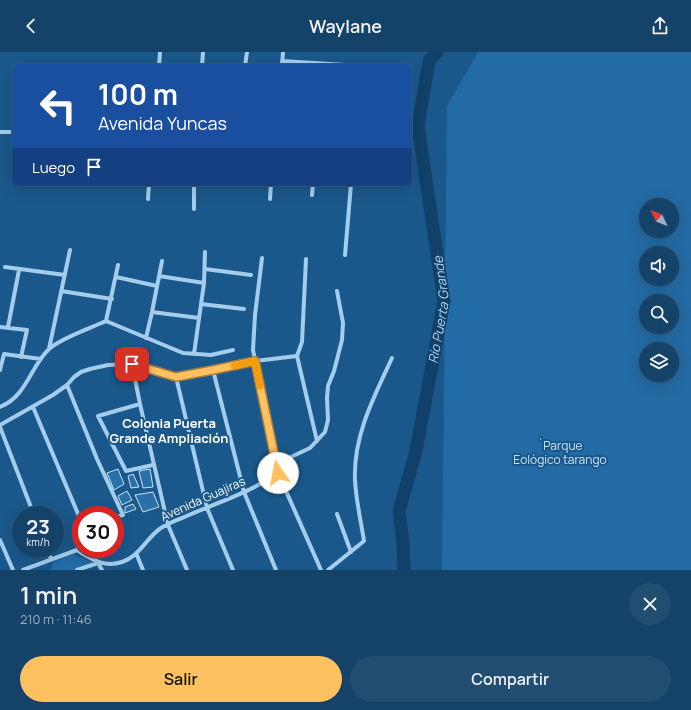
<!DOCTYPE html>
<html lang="es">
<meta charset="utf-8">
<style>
:root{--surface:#144268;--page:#214d71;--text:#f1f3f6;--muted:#9db0c0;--line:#335b7c;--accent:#ffc060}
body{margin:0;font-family:Manrope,sans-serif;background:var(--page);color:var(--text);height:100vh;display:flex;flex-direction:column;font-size:15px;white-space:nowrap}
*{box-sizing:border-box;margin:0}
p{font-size:13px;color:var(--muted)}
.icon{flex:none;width:22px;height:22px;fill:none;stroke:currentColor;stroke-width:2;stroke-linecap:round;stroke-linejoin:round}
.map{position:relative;height:518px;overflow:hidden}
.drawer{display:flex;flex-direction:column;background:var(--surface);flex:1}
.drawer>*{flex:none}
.guide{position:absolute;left:12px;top:12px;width:400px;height:122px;border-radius:6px;box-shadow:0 4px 16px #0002,0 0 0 1px var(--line);background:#1a4fa0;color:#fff;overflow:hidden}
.needle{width:26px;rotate:313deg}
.fabs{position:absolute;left:639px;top:146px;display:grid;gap:8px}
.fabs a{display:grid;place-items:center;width:40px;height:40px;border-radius:50%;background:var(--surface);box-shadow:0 4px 16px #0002,0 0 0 1px var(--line);font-size:20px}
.speed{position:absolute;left:12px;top:454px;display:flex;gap:8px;font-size:20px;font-weight:700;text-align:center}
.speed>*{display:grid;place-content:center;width:52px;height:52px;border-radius:50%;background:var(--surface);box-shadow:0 4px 16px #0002,0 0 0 1px var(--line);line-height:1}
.speed small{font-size:10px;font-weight:400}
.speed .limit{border:6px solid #d22;background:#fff;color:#111}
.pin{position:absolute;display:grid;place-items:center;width:34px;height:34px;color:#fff;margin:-17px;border-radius:8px;box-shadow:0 2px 6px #0006}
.me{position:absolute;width:44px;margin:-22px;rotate:348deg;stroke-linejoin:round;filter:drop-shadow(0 0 3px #0008)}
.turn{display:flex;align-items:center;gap:14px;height:84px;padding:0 20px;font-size:18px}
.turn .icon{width:52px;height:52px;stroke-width:2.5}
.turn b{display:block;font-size:28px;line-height:34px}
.then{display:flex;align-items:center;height:38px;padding:0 20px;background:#0003;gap:8px;font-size:15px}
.round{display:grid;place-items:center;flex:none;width:42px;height:42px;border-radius:21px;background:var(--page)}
.head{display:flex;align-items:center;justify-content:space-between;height:68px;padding:0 20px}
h1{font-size:24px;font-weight:600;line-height:30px}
.button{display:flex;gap:8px;margin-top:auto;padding:8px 20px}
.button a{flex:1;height:46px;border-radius:24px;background:var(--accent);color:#111;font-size:16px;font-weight:600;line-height:46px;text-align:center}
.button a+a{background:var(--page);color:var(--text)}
header{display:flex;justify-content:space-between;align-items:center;height:52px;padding:0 20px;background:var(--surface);font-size:18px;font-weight:600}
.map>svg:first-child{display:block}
.green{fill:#236ba4;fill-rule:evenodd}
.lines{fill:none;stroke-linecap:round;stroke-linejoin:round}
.river{stroke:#114068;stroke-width:13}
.building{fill:#2970a9;stroke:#cae5fa}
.minor{stroke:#a4cded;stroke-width:4}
.route-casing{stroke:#a67d3e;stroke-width:10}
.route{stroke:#ffc060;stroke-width:7}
.slow{stroke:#f59e0b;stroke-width:7}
.labels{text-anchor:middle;stroke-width:4;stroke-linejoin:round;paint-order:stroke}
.park-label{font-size:12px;fill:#cae5fa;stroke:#1a588b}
.street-label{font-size:12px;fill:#fff;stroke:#1a588b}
.water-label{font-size:13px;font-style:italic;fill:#b0d7f5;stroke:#1a588b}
.neighbourhood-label{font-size:13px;font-weight:bold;fill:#fff;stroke:#1a588b}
</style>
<header><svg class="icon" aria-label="back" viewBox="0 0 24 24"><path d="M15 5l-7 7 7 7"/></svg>Waylane<svg class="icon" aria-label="share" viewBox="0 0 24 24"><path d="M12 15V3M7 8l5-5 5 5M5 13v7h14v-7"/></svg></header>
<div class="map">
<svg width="691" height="518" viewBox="0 0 691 518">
<rect width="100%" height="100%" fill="#1a588b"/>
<path class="green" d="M478,0H691V518H442L447,54ZM646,153H672V179H646ZM646,201H672V227H646ZM646,249H672V275H646ZM646,297H672V323H646Z
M73,502L94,511L74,518H51L50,517L54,510Z"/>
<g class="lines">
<path class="river" id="s1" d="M404,518L403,490L399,459L416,399L444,249L418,74L429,9L437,0"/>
</g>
<path class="building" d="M118,417L124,432L114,438L107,421Z
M150,417L153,435L143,436L139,419Z
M133,422L139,435L131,436L128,424Z
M127,439L132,448L122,453L118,444Z
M153,440L159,455L143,460L135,443Z
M133,452L136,457L125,461V455Z"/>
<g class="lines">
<path class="minor" d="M282,9L361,14
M159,14L160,0
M202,14L203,0
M245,14L247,0
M282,14L283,0
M0,80H14
M194,132V157
M312,143L313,132
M148,147L149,132
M270,147L271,132
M345,203L351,132
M262,206L255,263L253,298L278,421L321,518
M5,215L65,223
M205,217L251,223
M159,224L204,231
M116,225L157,234
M61,239L112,247
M201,252L244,257
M152,260L199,266
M106,269L118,213
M0,275L27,278L21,305
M8,275L19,218
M146,286L152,260L162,209
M49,297L70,198
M194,302L204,231L205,200
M297,304L302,290L306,207
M297,304L317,389
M132,312L140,352L168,473L187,518
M0,318L4,302L41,307
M213,318L244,440L276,518
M176,325L207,456L233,518
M67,333L97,407L123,463L115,465
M140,352L98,364L126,419L153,413
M0,355C27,344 30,315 49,297C61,286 91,276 106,269L183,301L211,303L233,298
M33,355L81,469
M0,373L53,343L67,333L74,325L81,320L90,317L108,313L132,312L176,325L213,318L255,309L297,304
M0,375L34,463
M276,412L310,396L325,380L328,368L327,346L328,334L334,319L342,288L343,271L337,239
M337,462L351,500
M0,488L13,518
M47,497L51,507
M77,498C92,507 103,516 122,510C140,504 147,485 161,476C170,470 180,467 189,463C219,450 251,440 278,421
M136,501L143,518
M23,518L77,498L81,493
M77,518L98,511L102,518
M328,518L364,489C361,469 356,449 355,428C353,384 374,345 392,306"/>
</g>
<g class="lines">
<defs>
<path id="route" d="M132,312L176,325L213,318L255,309L278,421"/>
</defs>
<use href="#route" class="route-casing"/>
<use href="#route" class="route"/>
<path class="slow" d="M234,314L255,309L260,334"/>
</g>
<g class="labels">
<g class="park-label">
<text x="560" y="398">´Parque<tspan x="560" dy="14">Eológico tarango</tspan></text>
</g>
<g class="street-label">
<text transform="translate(203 447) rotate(-24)" y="4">Avenida Guajiras</text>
</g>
<g class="water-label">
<text dy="5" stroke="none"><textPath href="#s1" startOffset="265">Río Puerta Grande</textPath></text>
</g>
<g class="neighbourhood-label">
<text x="169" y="376">Colonia Puerta<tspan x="169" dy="15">Grande Ampliación</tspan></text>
</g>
</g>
</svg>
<div class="fabs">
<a><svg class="needle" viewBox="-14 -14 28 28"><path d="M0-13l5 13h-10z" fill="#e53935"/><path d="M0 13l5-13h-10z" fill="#9db0c0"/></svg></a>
<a><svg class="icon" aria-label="sound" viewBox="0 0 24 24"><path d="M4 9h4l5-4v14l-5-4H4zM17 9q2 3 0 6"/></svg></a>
<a><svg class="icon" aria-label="search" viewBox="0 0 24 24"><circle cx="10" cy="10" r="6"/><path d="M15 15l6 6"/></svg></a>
<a><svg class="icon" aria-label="layers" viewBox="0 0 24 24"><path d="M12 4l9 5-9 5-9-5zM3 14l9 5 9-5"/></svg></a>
</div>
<div class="speed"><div>23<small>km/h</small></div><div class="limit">30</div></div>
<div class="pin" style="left:132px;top:312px;background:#d93025"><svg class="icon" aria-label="arrive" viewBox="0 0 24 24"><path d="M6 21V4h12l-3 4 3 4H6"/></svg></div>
<svg class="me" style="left:278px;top:421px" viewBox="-20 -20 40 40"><circle r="19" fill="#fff"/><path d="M0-13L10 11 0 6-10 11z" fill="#ffc060"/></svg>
<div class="guide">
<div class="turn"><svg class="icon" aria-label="left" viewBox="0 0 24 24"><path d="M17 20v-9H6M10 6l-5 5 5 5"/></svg><div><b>100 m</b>Avenida Yuncas</div></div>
<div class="then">Luego<svg class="icon" aria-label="arrive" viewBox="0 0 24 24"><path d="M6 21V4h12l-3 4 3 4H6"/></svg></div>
</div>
</div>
<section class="drawer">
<div class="head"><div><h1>1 min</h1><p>210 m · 11:46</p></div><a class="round"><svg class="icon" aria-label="close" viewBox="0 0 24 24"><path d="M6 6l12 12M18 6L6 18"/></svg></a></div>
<div class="button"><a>Salir</a><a>Compartir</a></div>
</section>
